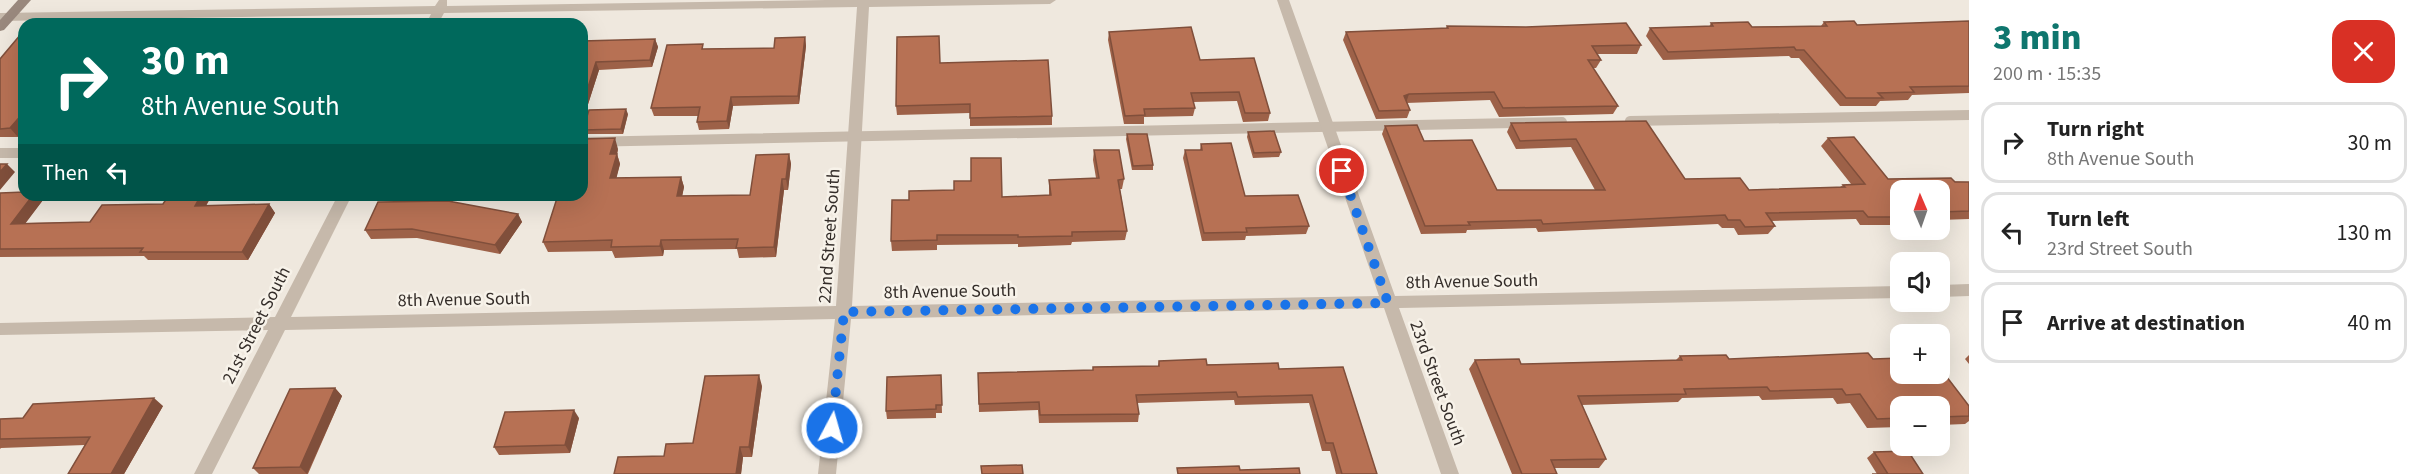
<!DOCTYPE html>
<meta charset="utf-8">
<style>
:root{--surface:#fff;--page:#f2f2f2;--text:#222;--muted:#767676;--line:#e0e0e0;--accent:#0f766e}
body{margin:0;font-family:"Source Sans 3",sans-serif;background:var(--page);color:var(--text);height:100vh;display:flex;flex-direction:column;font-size:22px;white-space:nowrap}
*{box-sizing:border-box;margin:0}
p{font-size:20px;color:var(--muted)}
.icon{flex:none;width:33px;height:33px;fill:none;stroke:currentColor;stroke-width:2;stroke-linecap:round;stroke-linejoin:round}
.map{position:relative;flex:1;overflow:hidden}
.details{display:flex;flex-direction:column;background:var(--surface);width:450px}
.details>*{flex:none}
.banner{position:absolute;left:18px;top:18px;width:570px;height:183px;border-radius:18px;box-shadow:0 6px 24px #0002;background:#00695c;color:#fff;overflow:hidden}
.needle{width:39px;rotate:358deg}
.fabs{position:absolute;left:1890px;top:180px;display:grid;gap:12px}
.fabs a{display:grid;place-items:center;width:60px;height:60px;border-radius:12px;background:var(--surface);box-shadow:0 6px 24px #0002;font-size:30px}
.pin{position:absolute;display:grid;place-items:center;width:51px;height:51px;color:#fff;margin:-26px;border:3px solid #fff;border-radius:50%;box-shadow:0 2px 6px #0007}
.me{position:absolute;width:66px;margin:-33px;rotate:6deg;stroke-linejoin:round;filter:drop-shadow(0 0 4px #0008)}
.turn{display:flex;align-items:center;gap:21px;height:126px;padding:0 24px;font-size:27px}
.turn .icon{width:78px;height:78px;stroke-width:2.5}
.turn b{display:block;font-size:42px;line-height:51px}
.then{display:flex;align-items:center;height:57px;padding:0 24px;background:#0003;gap:12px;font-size:22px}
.round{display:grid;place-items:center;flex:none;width:63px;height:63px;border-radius:18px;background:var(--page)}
.head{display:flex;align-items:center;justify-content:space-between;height:102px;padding:0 24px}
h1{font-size:36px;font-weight:800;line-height:45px;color:var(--accent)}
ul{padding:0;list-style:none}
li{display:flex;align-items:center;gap:18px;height:81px;margin:0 12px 9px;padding:0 12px;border:3px solid var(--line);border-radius:18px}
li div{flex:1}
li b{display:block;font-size:22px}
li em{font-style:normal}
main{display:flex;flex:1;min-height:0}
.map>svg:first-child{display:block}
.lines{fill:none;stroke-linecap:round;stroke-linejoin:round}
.lane{stroke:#c6b9ab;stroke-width:10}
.street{fill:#c6b9ab;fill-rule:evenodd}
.secondary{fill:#99887d;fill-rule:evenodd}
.wall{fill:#9d6148}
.shaded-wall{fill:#804f3b}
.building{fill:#b77154;stroke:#804f3b;stroke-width:1.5}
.route{stroke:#1a73e8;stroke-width:10;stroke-dasharray:0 18}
.labels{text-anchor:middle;stroke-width:5;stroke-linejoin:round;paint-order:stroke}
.street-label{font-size:18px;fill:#342d29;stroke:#f7f2e9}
</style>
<main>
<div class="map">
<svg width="1969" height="474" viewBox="0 0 1969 474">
<rect width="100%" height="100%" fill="#efe8de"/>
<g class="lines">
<path class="lane" d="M1630,121L1969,115
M582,142L1562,122
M0,153H24"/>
<path class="street" d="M439,0H447V6L826,0H1056L1050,4L869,7L852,306L1379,296L1277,0H1289L1395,296L1900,286V298L1399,308L1459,474H1441L1384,308L851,319L836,474H818L835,319L285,330L212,474H194L268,330L0,335V323L275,317L338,195H352L291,317L836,306L857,7L444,13L438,24H426L431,14L0,21V13L435,6Z
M1969,284V296L1940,297V285Z"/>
<path class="secondary" d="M18,0H31L4,30L0,31V20Z"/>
</g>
<path class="wall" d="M1969,21V93L1912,95L1908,100L1880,101L1876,106H1840L1799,58H1791L1789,56L1663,60L1646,36L1650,28L1709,27L1711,23L1752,27L1821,26L1824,22L1857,25Z
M1447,26L1641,45L1637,54H1597L1601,60L1596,68H1593L1618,106L1613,114L1499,117L1490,100L1406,103L1410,110L1407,118L1376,119L1343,40L1346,32L1446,28Z
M1109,32L1200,60L1270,113L1268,121L1243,122L1237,101L1193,102L1195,108L1193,116L1144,117V124H1124L1108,40Z
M805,37L806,46L799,104L733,106L729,129L699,130L697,122L698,116H654L651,108L704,49L774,48Z
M655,39L658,47L652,67L599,70L582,123V41Z
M0,59L18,137H0Z
M940,63L1052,116V125L970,126V113L897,115L896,106Z
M628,114L623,134H585L583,130Z
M1646,121L1685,179L1749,190L1840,187L1843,185L1851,184L1821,146L1828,138L1888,179L1969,182V219L1940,220V190H1900V225H1860L1856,219L1771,221L1775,226L1768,234L1738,235L1734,228H1722L1718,224L1538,232L1536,228L1467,230L1466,233L1421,234L1382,134L1385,126L1497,190H1595L1571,147L1516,149L1507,132L1511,123Z
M1248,132L1281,152L1279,157L1253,158L1247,137Z
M1127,134L1153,165V170H1132L1126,139Z
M1201,144L1245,196L1309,226L1306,234L1246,236L1245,240L1202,241L1183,158L1185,150H1200Z
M618,149L617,154L620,164L616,178L681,177L684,187L682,196L750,195L789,154L791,164L788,190H784L776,257L739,258L737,249L664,250L663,256L615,258L612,251L548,252L543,242Z
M1094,150L1124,179L1122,189H1120L1127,231L1125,240L1072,242L1071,245L1018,247V244L937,245V250L892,251L891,241L1002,197L1049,195V180L1096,178L1093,160Z
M0,193L43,200L25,223L90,222L163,204L169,195H212L206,206L269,204L275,213L248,260H148L144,256L0,257Z
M518,214L522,222L500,254L417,238L371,239L365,230Z
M1969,355V364L1965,359Z
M1680,356L1729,359H1873L1969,406V421L1965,424L1940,425V406H1900V427L1867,428L1850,403L1837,404L1833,398L1762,400L1759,396L1682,398L1678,402L1582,405L1606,459L1599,468H1554L1557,474H1512L1469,369L1475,360L1521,364L1676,360Z
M1159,361L1279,369L1343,367L1377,474H1336L1330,451H1322L1309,403L1235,405L1234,400L1137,403L1139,414L1138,422L1039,423L1038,410L979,412L978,373L1093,370V367L1158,366Z
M941,375L942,413H936V418L887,419L886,411Z
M762,386L752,457H743L741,474H614L664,456L693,443Z
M335,388L342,396L308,474H259L253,468Z
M163,406L124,474H68L85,445L1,448L0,449V419L23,418Z
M579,418L570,453L499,455L494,447Z
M1874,452L1923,474H1877L1867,458Z"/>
<path class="shaded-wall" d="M805,37L806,46L799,104L798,96Z
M655,39L658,47L652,67L650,60Z
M596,62L599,70L582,123V106Z
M1409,94L1406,103L1404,96Z
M731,97L733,106L729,129L727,121Z
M626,109L628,114L623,134L621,129Z
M24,112V129L18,137L10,128Z
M615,138L618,149L617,154L620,164L614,188L610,178V154Z
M789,154L791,164L788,190L786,179Z
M7,164L15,172L0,190V172Z
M681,177L684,187L680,207L677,196Z
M782,179L784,190L776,257L774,247Z
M33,195H38L43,200L19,232L11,224Z
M201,195H212L201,214L195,206Z
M269,204L275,213L248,260L242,252Z
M518,214L522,222L500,254L495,245Z
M661,240L664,250L663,256L660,246Z
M759,375L762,386L752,457L749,447Z
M335,388L342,396L307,474L300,467Z
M154,398L163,406L124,474H111Z
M574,410L579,418L570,453L565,445Z
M740,447L743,457L741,474H736Z"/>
<path class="building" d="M1854,21L1857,25L1969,21V86L1910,87L1914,92L1878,93L1883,98H1846L1804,50H1796L1794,47L1668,52L1650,28L1713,26L1711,23L1748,22L1752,27L1827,26L1824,22Z
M1626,23L1641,45L1592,46L1601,60H1588L1618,106L1503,108L1494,92L1409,94L1404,96L1410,110L1379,111L1346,32L1448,28L1447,26L1526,27Z
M1191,27L1200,60L1254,58L1270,113H1245L1239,92L1191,93L1195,108L1144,109L1145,115L1125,116L1109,32Z
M21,34H24V112L10,128L0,129V59Z
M939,36L940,63L1048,60L1052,116L970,118V104L896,106L897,37Z
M805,37L798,96L731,97L727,121L697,122L700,107L651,108L667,45L703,44L702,49L774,48L775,38Z
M655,39L650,60L596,62L582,106V41Z
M626,109L621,129L583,130L589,110Z
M1646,121L1685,179L1740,178L1749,190L1845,187L1843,185L1865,184L1828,138L1854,137L1888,179L1951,178L1955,182H1969V211L1940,212V190H1900V217H1868L1863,211L1766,213L1775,226L1745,227L1740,220H1728L1725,215L1543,224L1541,220L1468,222L1470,225L1425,226L1385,126L1417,125L1424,141L1472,140L1497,190H1605L1576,139L1520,141L1511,123Z
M1274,131L1281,152L1254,153L1248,132Z
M1127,134H1147L1153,165L1133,166Z
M615,138L610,154H617L610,178L681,177L677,196L750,195L756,155L789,154L786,179H782L774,247L736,248L738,239L661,240L660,246L611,247L612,240L543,242L558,195H582V139Z
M1231,143L1245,196L1298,195L1309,226L1246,228L1247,232L1204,233L1185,150H1202L1201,144Z
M1094,150H1119L1124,179L1118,180L1127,231L1072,232V236L1018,237V235H937V240L891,241L892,200H909V191L954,190V181H971V158H1001L1002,197L1051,195L1049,180L1099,178Z
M0,164H7L0,172Z
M24,192V195H33L11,224L90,222L102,205L163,204L169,195H201L195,206L269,204L242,252H140L143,248L0,249V193Z
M448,201L518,214L495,245L412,229L365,230L378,202Z
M1868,353L1873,359L1900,358V374H1940V368L1969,406V416L1940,417V406H1900V418L1877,419L1860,394L1846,395L1842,389L1770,391L1767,387L1684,389L1686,394L1578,396L1606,459L1551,460L1557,474H1522L1475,360L1519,359L1521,364L1682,360L1680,356L1726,355L1729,359Z
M1206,359L1207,365L1278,363L1279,369L1343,367L1377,474H1342L1333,443H1326L1312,395L1238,397L1236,392L1136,395L1139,414L1040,415L1039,402L979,404L978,373L1093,370V367L1159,366V361Z
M759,375L749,447H740L736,474H614L618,457L664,456L666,444L693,443L705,376Z
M941,375L942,405H936V409L886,411L887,377Z
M335,388L300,467L253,468L290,389Z
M154,398L111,474H68L90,437L0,439V419L23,418L33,404Z
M574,410L565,445L494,447L505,412Z
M1908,451L1923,474H1872H1888L1874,452Z
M1022,465L1023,474H982L981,466Z
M1239,466L1240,470L1299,468L1300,474H1178L1177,468Z"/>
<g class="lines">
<path class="route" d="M832,428L844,312L1388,303L1342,171"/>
</g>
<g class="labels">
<g class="street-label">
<text transform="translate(829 236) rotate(-86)" y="6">22nd Street South</text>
<text transform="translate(1472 281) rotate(-1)" y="6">8th Avenue South</text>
<text transform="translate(950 291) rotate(-1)" y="6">8th Avenue South</text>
<text transform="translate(464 299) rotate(-1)" y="6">8th Avenue South</text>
<text transform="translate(256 325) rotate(-63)" y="6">21st Street South</text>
<text transform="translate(1438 383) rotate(70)" y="6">23rd Street South</text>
</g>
</g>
</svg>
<div class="fabs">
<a><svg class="needle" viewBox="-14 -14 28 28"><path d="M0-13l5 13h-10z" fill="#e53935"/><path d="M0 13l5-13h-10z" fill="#767676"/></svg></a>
<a><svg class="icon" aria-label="sound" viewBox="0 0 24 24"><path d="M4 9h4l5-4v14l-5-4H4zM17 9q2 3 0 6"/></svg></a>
<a>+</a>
<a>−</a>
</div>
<div class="pin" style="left:1342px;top:171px;background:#d93025"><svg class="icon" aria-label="arrive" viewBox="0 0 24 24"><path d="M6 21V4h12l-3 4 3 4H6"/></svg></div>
<svg class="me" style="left:832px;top:428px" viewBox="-20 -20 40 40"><circle r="17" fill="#1a73e8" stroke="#fff" stroke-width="3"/><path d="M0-11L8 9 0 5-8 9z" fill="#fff"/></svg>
<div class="banner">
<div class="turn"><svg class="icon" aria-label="right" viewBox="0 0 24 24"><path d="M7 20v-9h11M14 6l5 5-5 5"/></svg><div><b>30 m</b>8th Avenue South</div></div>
<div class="then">Then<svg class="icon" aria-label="left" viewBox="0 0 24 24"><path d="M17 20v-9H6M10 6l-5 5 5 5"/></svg></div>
</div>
</div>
<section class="details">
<div class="head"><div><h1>3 min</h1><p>200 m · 15:35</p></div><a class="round" style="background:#d93025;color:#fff"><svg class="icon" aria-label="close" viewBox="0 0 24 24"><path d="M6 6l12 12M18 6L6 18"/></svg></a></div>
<ul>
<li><svg class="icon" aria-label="right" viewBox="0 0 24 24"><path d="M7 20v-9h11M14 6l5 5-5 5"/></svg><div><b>Turn right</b><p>8th Avenue South</p></div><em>30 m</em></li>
<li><svg class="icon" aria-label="left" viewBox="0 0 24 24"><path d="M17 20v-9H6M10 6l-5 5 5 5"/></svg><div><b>Turn left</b><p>23rd Street South</p></div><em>130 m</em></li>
<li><svg class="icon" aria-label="arrive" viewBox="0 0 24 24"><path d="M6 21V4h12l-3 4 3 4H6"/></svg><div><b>Arrive at destination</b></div><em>40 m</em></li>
</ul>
</section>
</main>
